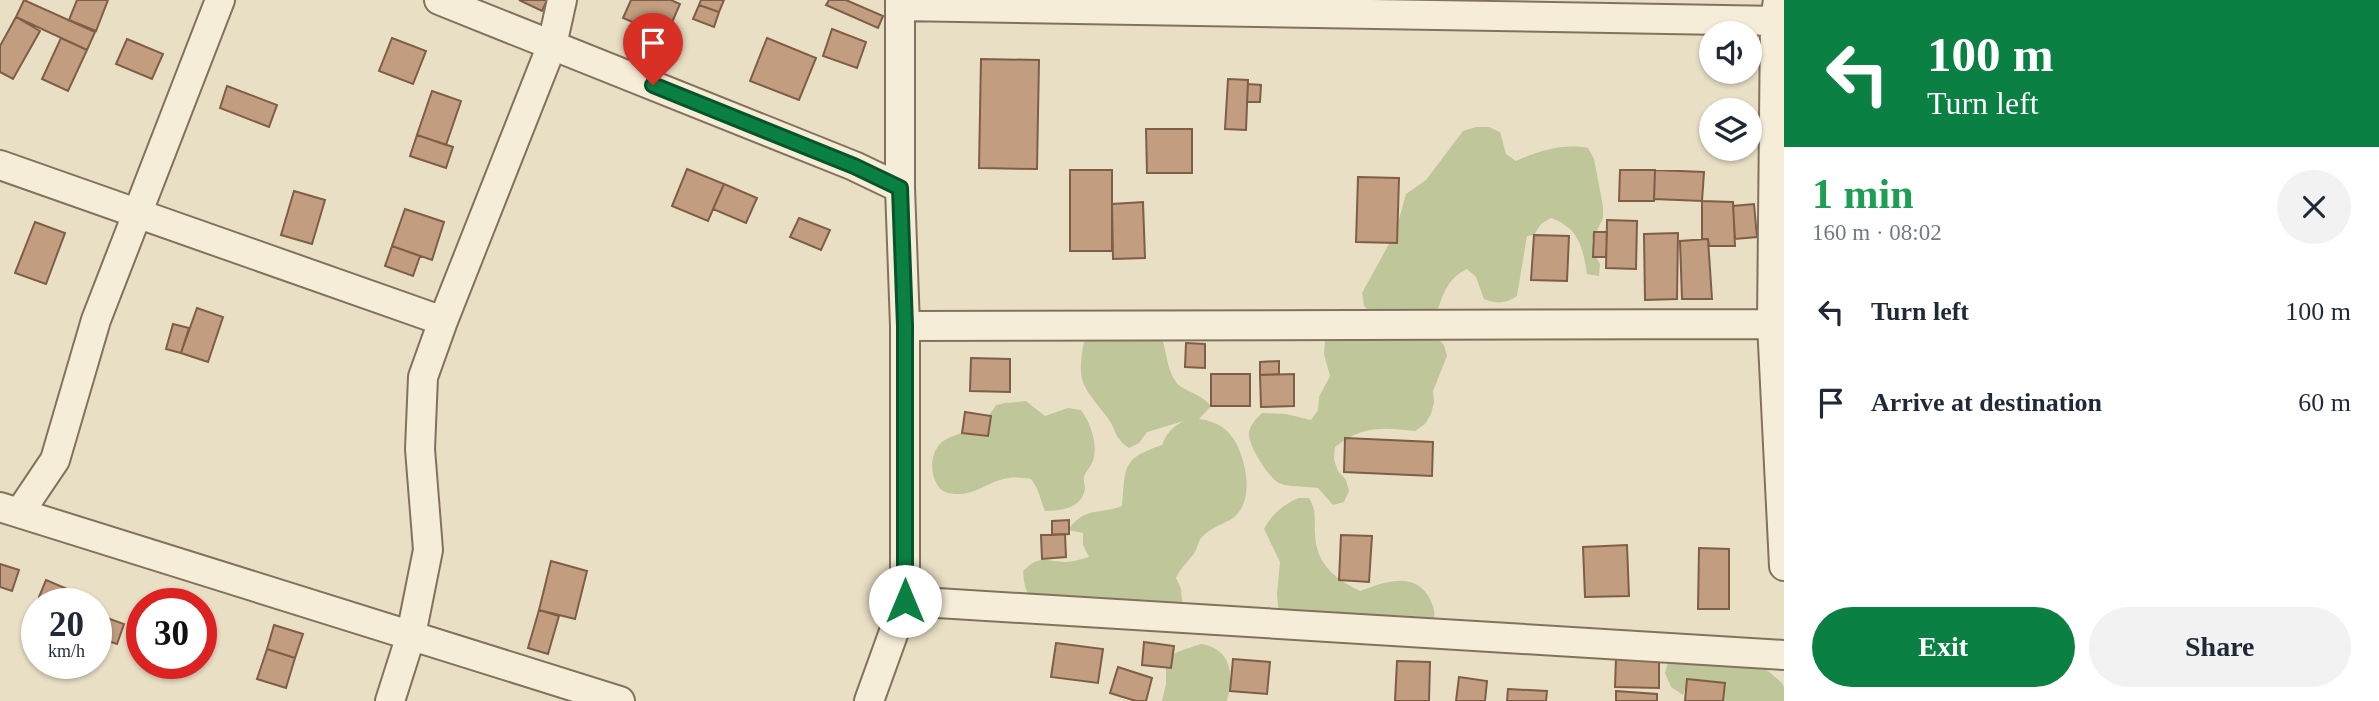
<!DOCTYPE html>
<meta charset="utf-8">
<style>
:root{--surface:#fff;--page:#f2f2f3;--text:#1f2937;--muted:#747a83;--accent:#0b8043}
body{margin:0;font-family:"Times New Roman",serif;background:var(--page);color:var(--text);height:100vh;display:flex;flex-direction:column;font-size:26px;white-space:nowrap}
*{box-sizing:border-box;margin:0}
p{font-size:23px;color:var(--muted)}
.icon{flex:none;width:38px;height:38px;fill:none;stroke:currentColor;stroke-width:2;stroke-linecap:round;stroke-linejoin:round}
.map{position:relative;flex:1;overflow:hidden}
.details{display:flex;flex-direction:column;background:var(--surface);width:595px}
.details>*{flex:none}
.top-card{background:#0b8043;color:#fff;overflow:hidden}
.controls{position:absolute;left:1699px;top:21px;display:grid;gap:14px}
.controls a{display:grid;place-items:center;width:63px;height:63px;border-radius:50%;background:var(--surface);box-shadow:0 2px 5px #0004;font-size:35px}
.speed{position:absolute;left:21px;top:588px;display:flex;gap:14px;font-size:35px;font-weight:700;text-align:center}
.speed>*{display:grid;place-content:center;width:91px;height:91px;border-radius:50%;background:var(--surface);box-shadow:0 2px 5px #0004;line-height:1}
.speed small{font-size:18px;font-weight:400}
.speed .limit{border:10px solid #d22;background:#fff;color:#111}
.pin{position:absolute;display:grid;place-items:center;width:60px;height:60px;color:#fff;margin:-72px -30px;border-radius:50% 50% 50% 0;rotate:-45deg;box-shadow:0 0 7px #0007}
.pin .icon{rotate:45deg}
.me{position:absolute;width:77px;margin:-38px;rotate:0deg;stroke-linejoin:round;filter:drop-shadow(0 0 5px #0008)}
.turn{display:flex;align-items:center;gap:24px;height:147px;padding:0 28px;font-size:32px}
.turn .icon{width:91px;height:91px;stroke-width:2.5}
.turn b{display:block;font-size:49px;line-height:60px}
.round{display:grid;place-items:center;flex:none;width:74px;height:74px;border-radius:37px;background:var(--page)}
.overview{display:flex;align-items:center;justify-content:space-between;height:119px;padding:0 28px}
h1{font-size:42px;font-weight:700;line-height:52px;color:#1e9e55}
.button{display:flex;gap:14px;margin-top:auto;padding:14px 28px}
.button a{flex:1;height:80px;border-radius:42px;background:var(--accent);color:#fff;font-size:28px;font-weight:700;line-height:80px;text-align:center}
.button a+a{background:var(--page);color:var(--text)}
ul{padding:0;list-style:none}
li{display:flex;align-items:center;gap:21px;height:91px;padding:0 28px}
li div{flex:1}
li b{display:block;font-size:26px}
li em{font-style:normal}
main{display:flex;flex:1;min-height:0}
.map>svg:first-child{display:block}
.green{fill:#bfc69a}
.building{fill:#c39d7f;stroke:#7e5e46;stroke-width:2}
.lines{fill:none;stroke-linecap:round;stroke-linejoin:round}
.minor-casing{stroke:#82725d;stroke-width:32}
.minor{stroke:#f5edd7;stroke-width:28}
.route-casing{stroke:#07532c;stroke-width:18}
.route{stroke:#0b8043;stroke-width:12}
</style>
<main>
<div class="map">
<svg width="1784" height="701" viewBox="0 0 1784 701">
<rect width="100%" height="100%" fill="#e9dfc5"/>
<path class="green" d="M1476,127H1489L1500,132L1506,154L1516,161C1538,151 1564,143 1588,148L1594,159L1603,206V218L1592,241L1594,253L1600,264L1599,276L1587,274C1583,248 1579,228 1551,218L1541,224L1534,235L1527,236L1517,296C1505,304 1497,304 1484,299L1476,277L1467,269C1449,278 1444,291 1438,309L1427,315L1372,314L1364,306L1362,293L1395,233L1406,194L1426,180L1463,131Z
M1333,332L1435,335L1444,345L1447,356L1433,391L1434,402L1431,414L1425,424L1415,431C1383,427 1361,426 1335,447L1334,460L1338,471L1346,480L1349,491L1344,502L1333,505L1318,488C1306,486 1290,488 1279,483C1268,477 1247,444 1249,432C1251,424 1256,419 1262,413L1286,414L1311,420L1318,410L1319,397L1330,376L1324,354L1325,342Z
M1103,336L1152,337L1163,342C1167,356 1169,381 1183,388C1194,394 1202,396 1211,406L1199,419C1217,421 1229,429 1237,445C1248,467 1254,506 1230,520C1220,525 1209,529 1202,537C1198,541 1198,547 1195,552C1189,561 1181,567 1176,578L1181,589L1182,601L1168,619L1163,630C1136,632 1127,610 1105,598L1035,602C1025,592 1024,584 1023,571C1041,554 1044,562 1066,562C1073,562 1081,559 1089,557L1083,545V533L1068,530C1085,506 1098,515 1122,506C1126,466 1121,459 1162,445C1167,433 1172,427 1184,421L1147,432L1139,443L1129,448C1113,437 1117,430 1107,417C1083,386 1076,383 1084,342Z
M1026,401L1045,416L1068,408L1081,410C1090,422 1097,441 1094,457C1093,465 1086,470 1084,477C1083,480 1085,485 1085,488C1083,508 1061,511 1045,511C1040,499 1039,489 1031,479C1024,478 1016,477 1009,478C990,480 976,495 957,494C949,494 942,492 938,486C930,474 930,456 939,445C946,437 955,436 964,432C977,426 989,418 996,405L1009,402L1008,403Z
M1298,498H1309C1317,511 1314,519 1315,534C1316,564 1335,579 1360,591C1384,582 1415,570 1430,599C1435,610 1436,615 1432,626L1282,617L1278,606L1277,594L1280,562L1264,529C1272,514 1282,506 1298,498Z
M1201,644C1232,649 1234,675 1227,701H1162L1166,684V660L1177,652Z
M1754,659L1782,683L1784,687V701H1724L1717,681L1688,680L1683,695L1671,687L1665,673L1669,660Z"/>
<path class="building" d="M24,0L95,32L87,50L16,17Z
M77,0H108L96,31L69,20Z
M519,0H547L542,11Z
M631,0H671L680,4L666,36L623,18Z
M701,0H724L719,12L699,5Z
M829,0H846L883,16L878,28L826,5Z
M699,5L719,12L714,27L693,19Z
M16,17L40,31L13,79L0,72V46Z
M832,29L866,42L857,68L823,56Z
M61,38L87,50L68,91L42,79Z
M392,38L426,51L413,84L379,71Z
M767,38L816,58L799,100L750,81Z
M127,39L163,54L152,79L116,64Z
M981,59L1039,60L1037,169L979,168Z
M1228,79L1248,80L1246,130L1225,129Z
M1248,84L1261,85L1260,102H1247Z
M227,86L277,105L269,127L220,108Z
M432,91L461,101L446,145L417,135Z
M1146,129H1192V173H1147Z
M417,135L453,147L446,168L410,156Z
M687,169L724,184L708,221L672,206Z
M1070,170H1112V251H1070Z
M1620,170H1655L1654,201H1619Z
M1655,170L1704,172L1702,201L1654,199Z
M1358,177L1399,178L1397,243L1356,242Z
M724,184L757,198L746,223L713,209Z
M294,191L325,200L312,244L281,235Z
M1702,201L1733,202L1735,246H1709L1708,239H1702Z
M1143,202L1145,258L1113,259L1112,204Z
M1754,204L1757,237L1735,239L1733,206Z
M405,209L444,222L432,260L392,246Z
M799,218L830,230L821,250L790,237Z
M1607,220L1637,221L1636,269L1606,268Z
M35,222L65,233L46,284L15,273Z
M1594,232H1607L1606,257H1593Z
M1678,233L1677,299L1645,300L1644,234Z
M1534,235L1569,236L1567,281L1531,280Z
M1708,239L1712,299H1682L1680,241Z
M392,246L420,256L413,276L385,266Z
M197,308L223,317L208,362L181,353Z
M173,324L189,328L181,353L166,349Z
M1186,343L1205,344V368L1185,367Z
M971,358L1010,359V392L970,391Z
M1279,361V374L1260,375V362Z
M1211,374H1250V406H1211Z
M1294,374V406L1261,407L1260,375Z
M965,412L991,416L988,436L962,433Z
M1345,438L1433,442L1432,476L1344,472Z
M1069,520V534L1052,535V521Z
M1065,534L1066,557L1042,559L1041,535Z
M1341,535L1372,536L1369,582L1339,580Z
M1627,545L1629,596L1585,597L1583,547Z
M1699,548L1729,549V609H1698Z
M551,561L587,571L575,619L539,610Z
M0,564L19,570L12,591L0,587Z
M46,580L79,594L75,604H57L39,597Z
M539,610L559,616L548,654L528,648Z
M96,614L124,624L117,644L96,637Z
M274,625L303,634L295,658L267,649Z
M1144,642L1174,646L1171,668L1142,665Z
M1056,643L1103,649L1098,683L1051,677Z
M267,649L295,658L286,688L257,679Z
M1616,658L1659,660V688L1615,687Z
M1233,659L1270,662L1267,694L1230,691Z
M1397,661L1430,662L1429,701H1395Z
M1118,667L1152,678L1146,701H1136L1110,693Z
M1459,677L1487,681L1485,701H1456Z
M1687,679L1725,683L1723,701H1685Z
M1508,689L1547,691L1546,701H1507Z
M1616,691L1657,694V701H1616Z"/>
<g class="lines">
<defs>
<path id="minor" d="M439,0L854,166L900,188
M1778,0L1775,21L1772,323L1784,566
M900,6L1784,21
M0,165L443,321
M905,326L1784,324
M0,507L620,701
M20,512L55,460L96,320L220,0
M905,601L1784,655
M390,701L411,635L428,550L420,449L423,377L443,321L552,45L562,0
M869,701L905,601V326L900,188V0"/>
</defs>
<use href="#minor" class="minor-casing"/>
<use href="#minor" class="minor"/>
</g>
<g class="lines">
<defs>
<path id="route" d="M653,85L854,166L900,188L905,326V601"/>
</defs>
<use href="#route" class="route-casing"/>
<use href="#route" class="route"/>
</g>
</svg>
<div class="controls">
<a><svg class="icon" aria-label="sound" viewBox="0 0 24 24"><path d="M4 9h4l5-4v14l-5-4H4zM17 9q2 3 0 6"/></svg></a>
<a><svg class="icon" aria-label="layers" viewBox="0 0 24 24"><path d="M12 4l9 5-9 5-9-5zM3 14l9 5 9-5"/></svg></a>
</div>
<div class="speed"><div>20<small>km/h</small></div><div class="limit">30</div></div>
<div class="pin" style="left:653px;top:85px;background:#d93025"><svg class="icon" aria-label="arrive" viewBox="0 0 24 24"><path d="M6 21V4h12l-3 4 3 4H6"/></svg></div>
<svg class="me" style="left:905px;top:601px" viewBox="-20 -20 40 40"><circle r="19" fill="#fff"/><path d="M0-13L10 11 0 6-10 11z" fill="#0b8043"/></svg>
</div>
<section class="details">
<div class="top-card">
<div class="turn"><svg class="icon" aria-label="left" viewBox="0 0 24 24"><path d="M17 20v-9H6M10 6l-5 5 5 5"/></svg><div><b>100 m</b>Turn left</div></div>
</div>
<div class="overview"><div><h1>1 min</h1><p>160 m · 08:02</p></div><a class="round"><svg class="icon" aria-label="close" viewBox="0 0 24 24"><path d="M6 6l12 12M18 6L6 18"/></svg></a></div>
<ul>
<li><svg class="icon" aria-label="left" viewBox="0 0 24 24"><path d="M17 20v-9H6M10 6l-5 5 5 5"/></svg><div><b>Turn left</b></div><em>100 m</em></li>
<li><svg class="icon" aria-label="arrive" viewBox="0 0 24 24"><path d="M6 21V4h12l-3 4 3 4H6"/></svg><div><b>Arrive at destination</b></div><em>60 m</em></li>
</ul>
<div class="button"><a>Exit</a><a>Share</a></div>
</section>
</main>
